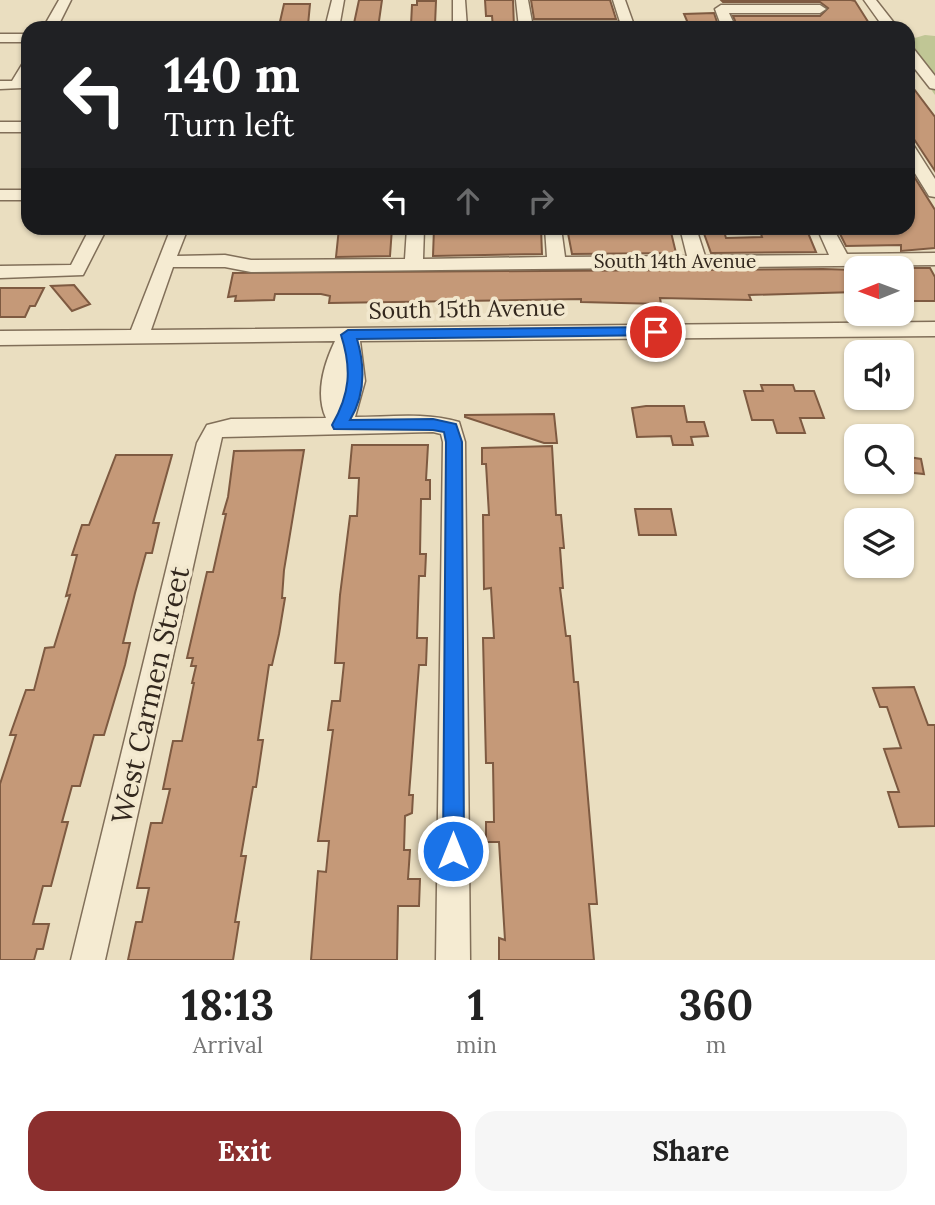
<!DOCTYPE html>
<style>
:root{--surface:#fff;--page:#f6f6f6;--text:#222;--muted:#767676;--accent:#8b2f2e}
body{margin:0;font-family:Lora,serif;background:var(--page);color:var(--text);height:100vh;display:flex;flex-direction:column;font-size:26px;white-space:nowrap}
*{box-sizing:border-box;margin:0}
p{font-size:23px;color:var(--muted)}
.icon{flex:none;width:38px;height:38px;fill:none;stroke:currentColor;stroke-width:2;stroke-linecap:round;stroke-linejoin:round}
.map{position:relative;height:960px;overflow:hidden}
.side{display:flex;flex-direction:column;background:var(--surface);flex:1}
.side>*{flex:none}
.top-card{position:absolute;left:21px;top:21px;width:894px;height:214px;border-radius:21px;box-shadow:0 2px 5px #0004;background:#202124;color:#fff;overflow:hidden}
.needle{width:46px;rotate:269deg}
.buttons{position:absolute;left:844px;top:256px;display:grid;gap:14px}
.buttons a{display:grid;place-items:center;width:70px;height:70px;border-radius:14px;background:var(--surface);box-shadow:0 2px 5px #0004;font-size:35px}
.pin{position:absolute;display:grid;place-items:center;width:60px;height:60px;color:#fff;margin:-30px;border:4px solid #fff;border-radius:50%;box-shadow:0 2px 7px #0007}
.me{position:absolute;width:77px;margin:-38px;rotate:0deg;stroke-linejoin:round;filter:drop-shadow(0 0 5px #0008)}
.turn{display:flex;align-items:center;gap:24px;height:147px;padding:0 28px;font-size:32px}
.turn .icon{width:91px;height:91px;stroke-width:2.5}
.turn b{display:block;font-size:49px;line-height:60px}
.lanes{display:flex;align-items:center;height:66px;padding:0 28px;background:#0003;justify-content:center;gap:35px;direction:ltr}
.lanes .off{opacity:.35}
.eta{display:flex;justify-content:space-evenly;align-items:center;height:119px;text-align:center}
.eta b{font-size:42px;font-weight:700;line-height:49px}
.cta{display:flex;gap:14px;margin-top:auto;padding:14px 28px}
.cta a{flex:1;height:80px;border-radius:21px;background:var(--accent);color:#fff;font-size:28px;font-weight:700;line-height:80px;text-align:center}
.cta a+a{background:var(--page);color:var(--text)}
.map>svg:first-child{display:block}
.green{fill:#c0c695}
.building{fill:#c59978;stroke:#7e5a41;stroke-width:2}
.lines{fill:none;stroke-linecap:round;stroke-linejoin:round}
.minor-casing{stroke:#816f59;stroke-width:3}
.minor{fill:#f5ebd2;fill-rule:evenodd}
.route{fill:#1a73e8;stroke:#114b97;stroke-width:2}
.labels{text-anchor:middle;stroke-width:7;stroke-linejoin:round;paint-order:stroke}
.far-street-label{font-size:19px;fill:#32271d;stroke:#f2e8ce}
.street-label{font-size:23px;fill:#32271d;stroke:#f2e8ce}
.near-street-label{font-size:28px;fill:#32271d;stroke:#f2e8ce}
</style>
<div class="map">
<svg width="935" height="960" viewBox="0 0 935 960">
<rect width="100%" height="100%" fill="#eadec0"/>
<path class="green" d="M925,35L935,36V95L908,57V40Z"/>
<path class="building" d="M359,0H382L378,28H353Z
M485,0H513L514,28H493L492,16H486Z
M531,0H610L616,19H534Z
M721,0H851L855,1L872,28H738L733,16H820L828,8L820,2H723Z
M417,1H436L435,25H411L412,5H417Z
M284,4H310L308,25L279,26Z
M714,13L719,28H690L684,14Z
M908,81L935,117V171L908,130Z
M908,167L935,210V248L901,251V245L846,246L837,228H908Z
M339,228H392L390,256L336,257Z
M434,228H541L542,254L433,256Z
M567,228H670L676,253L572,254Z
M702,228H723L726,238L762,237L759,228H806L816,252L711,253Z
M901,268H930L935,277V301H901Z
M823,269L856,270V292L749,295L751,300L660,298L661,304L581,302V299L329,303L330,296L321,294H275L274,300L235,301L236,296L228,297L233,273Z
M74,285L90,304L72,311L51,286Z
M0,288H44L35,306H30L25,317H0Z
M761,385H793L795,391H814L824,418H800L805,433H777L773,420H752L744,391H763Z
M646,406H684L687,422H704L708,436L691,437L693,445H673L671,436L637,437L632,408Z
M554,414L557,443H544L465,417V415Z
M352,445H428L426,480H430V499H421L420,554H426L425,576H419L417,638H427L426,665H419L409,795H413L412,813L405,816L404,850H410L408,879H420L419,906H398L397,960H311L318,871L326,872L329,841H318L333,730H328L332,701H340L344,663H335L340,595L350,516H357L359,478H349Z
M552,446L556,515H561L564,548H560L563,588H560L566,636H570L574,682H578L582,728L597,904H589L594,960H499V938L505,940L499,842H486V822H494L493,763H486L483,638H494L491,588L484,589L483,515H489L486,464H482V448Z
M304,450L284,570L282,598H285L279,634L272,665H269L258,740H263L256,787H253L241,856H246L235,922H239L233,960H128L136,922H142L149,888H137L151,823H162L170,789H163L173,741H182L194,683H192L196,666H191L193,658H187L207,572H213L226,514H223L228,497L234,451Z
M116,455H172L153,523H159L152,553H146L135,593L123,643H130L125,665L104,735H94L80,786H72L62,822H68L51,886H43L33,924H49L43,949H37L34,960H0V784L16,735H10L26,690H34L45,648L54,647L70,595L66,596L77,555H72L82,525H89Z
M902,456L921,459L924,474L905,472Z
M635,509H671L676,535H639Z
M914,687L928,725H935V826L899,827L888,792H899L884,749L901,748L887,707H880L873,688Z"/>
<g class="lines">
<defs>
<path id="minor" d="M59,0H71L57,28H43Z
M332,0H344L339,28H325Z
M453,0H465L467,28H453Z
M516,0H528L532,22H620L613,0H625L635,28H519Z
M864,0H876L898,28H884Z
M721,5H820L826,9L820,13H729L736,28H722L715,9Z
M0,34H28V42H0Z
M908,47L913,48L935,76V89L930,88L908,60Z
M28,62V78L22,88L0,89V81H12L23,63Z
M0,122H28V132H0Z
M908,144L914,146L935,179V197L929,196L908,162Z
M0,190H28V200H0Z
M90,228H107L83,275L0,278V266L71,265Z
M171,228H188L177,256L225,255L251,260L405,259L407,228H424L423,259L547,257L545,228H561L565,257L687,256L680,228H696L705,256L829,255L817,228H833L847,254L935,253V265L251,272L225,267H173L151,330L935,322V336L360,341L365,381L355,417C389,417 425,412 459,422L465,442L470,960H436L443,442L441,434L433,432L222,437L105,960H71L197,443L207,425L231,419L326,418C315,394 324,364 335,341L0,345V331L131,330Z"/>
</defs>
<use href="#minor" class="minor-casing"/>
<use href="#minor" class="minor"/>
</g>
<path class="route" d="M656,327L662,332L660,335L357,339C365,366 365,395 350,420L433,419L456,424L462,442L464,851L461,859L453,862L446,859L443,851L446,442L444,432L433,430L334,429L332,425C350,394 352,369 341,335L348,330Z"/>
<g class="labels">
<g class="far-street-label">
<text x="675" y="268">South 14th Avenue</text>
</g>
<g class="street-label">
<text transform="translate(467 309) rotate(-1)" y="8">South 15th Avenue</text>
</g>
<g class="near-street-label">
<text transform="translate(150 695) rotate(-77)" y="10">West Carmen Street</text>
</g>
</g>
</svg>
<div class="buttons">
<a><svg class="needle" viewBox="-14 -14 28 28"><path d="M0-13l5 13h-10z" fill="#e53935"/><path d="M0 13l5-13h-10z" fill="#767676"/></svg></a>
<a><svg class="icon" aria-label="sound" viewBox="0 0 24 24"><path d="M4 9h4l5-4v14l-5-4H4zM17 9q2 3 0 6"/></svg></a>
<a><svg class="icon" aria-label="search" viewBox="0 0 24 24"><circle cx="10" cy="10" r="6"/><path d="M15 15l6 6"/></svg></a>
<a><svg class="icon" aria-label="layers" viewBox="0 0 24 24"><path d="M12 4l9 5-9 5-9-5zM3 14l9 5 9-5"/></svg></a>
</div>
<div class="pin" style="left:656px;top:332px;background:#d93025"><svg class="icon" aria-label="arrive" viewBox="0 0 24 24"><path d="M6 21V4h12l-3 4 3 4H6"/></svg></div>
<svg class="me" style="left:453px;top:851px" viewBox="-20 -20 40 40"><circle r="17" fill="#1a73e8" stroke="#fff" stroke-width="3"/><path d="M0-11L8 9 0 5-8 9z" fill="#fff"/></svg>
<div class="top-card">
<div class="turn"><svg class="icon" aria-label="left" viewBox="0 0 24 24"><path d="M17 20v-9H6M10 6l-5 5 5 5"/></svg><div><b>140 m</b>Turn left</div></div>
<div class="lanes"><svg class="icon" aria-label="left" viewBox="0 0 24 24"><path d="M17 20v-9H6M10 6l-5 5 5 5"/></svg><svg class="icon off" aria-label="ahead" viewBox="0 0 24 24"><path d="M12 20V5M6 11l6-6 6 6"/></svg><svg class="icon off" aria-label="right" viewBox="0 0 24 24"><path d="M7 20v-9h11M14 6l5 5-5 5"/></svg></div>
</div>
</div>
<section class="side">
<div class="eta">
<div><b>18:13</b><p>Arrival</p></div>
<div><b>1</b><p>min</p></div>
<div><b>360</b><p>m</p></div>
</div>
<div class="cta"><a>Exit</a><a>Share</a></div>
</section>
